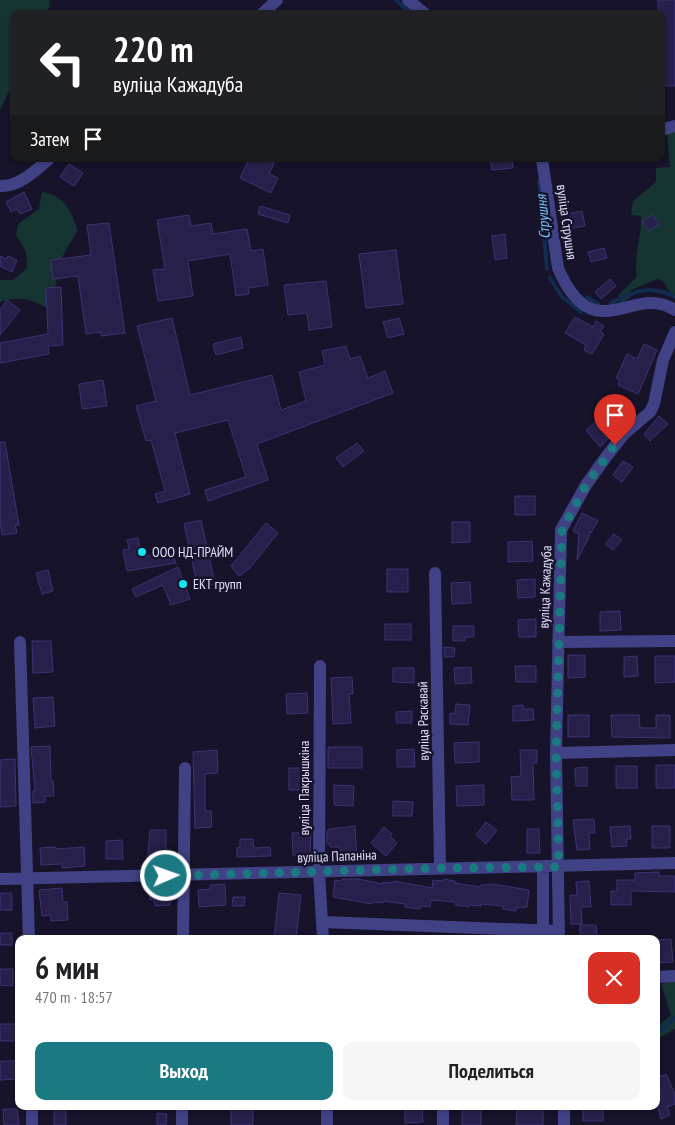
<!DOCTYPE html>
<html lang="ru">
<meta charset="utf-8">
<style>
:root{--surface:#fff;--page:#f6f6f6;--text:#202124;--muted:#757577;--accent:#1b7a81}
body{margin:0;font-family:"PT Sans Narrow",sans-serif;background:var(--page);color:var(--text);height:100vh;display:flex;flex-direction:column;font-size:19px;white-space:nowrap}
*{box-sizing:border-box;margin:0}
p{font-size:16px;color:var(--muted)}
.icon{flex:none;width:28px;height:28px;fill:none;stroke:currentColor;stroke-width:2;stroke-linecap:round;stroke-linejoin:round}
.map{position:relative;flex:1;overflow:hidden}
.side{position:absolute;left:15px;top:935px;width:645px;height:175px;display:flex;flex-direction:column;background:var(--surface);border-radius:10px;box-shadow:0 1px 4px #0004}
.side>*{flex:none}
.banner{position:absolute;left:10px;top:10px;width:655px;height:152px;border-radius:10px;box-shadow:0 1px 4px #0004;background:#202124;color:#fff;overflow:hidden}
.pin{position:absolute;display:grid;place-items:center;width:42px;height:42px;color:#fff;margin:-51px -21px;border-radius:50% 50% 50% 0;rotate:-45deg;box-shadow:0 0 5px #0007}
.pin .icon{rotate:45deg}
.me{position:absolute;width:55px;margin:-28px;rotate:88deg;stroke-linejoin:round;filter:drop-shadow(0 0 4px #0008)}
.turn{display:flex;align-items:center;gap:18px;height:105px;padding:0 20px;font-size:22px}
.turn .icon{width:65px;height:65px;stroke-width:2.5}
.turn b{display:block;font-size:35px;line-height:42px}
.then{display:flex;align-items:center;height:48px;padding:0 20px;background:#0003;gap:10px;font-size:19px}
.round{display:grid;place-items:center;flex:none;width:52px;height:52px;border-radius:10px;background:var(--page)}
.head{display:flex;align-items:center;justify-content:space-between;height:85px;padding:0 20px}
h1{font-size:30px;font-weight:700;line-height:38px}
.cta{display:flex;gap:10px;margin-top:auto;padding:10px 20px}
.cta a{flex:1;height:58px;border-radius:10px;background:var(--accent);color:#fff;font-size:20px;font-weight:700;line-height:58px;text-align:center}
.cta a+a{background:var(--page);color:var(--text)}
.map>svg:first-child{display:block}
.green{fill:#163431}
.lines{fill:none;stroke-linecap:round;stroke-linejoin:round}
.stream{stroke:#122c4f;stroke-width:4}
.building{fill:#26204a;stroke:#3d3375}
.minor{stroke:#414286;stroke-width:12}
.route{stroke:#1b7a81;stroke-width:9;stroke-dasharray:0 16.2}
.poi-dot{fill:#15e7f2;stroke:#16132a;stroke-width:2}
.labels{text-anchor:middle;stroke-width:5;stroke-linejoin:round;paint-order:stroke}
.street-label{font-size:14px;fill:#e0defd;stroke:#16132a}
.poi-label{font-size:14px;fill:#e0defd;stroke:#16132a;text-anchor:start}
.water-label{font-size:15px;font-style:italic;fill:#72c0f7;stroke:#16132a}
</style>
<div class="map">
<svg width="675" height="1125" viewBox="0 0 675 1125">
<rect width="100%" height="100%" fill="#16132a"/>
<path class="green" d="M0,0H49L50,6L46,14H14V81L0,110Z
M675,131V299L663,281L657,279L631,290L630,298L621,303L618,296L637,276C633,257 642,236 641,216L631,215L633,201L656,182V168L670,167L667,133Z
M42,192C65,196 70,209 78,230C73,239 66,249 62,258C54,275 58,294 49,309C28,298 22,296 0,302V280H13L27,268L26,252L16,235L18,224L39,209Z
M675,980V1029L656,1040V1028L671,1015L661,984Z"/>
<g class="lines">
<path class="stream" d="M396,0L411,14
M539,181L547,269
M550,278L562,297L581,312
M587,297L598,304
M611,303C634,291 652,284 675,297
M656,1031L662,1030L675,1018"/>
</g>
<path class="building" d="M658,0H675V86H662L661,14H658Z
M249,159H276L269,174L278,178L271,193L240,178Z
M490,159H512L513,168L492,170Z
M69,164L83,173L74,186L60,177Z
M24,192L32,209L20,214L17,209L11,212L6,202Z
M260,206L290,215L288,223L258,214Z
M582,211L585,226L563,230L561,215Z
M189,215L191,226L211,223L213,234L247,229L251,251L263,249L268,285L248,288L249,294L236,296L230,254L188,261L193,296L158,301L153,270L165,269L157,220Z
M652,215L659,224L649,231L642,222Z
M109,223L125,333L101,336V332L86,334L78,276L53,279L51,260L91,255L87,225Z
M505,234L507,258L495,260L492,236Z
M604,248L607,258L591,262L588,252Z
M396,250L403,304L366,308L359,254Z
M0,256L7,259L8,256L17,260L12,272L0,266Z
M610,279L616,286L601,299L595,292Z
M326,281L332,327L309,330L307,313L288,315L284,285Z
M61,287L63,345L48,346L49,354L0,363V343L48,334L46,288Z
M7,300L20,310L0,335V310Z
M575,317L593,327L596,321L604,326L600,332L604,334L592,354L584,350L586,345L565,333Z
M172,318L190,395L272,375L281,410L306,401L299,372L325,365L322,351L346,346L350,359L360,356L368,378L385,371L393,393L257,444L268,480L208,501L205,490L246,477L228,420L175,433L190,494L158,503L155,494L165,491L151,440L146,441L136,406L156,401L137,326Z
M399,318L404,334L388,338L383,322Z
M241,337L243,348L216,355L213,344Z
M644,344L657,350L638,394L618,385L620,380L616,378L627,354L637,359Z
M103,380L107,406L82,409L79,384Z
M607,416L618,429L600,447L586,430L601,418L603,420Z
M659,416L668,424L650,441L644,434Z
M0,442H5L19,525H15L17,533L2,535L0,521Z
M357,443L364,451L343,467L336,458Z
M623,461L633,467L622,482L613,475Z
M515,496H535V515H515Z
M582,513L598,521L591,533L590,531L589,537L577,560L579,534L573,531Z
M201,520L215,584L198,588L184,524Z
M452,522H470V542L452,543Z
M266,523L278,533L249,569L239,576L231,566Z
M614,534L622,540L613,550L605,544Z
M138,538L141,557L171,551L176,563L127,571L123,550L129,549L127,540Z
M532,541L533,561L508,562V542Z
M178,567L190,599L171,605L163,585L136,597L132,589Z
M387,569H408V592H387Z
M48,570L53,591L42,594L36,573Z
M535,579V597L518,598L517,580Z
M470,582L471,603L452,604L451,583Z
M620,611L621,630L600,631V612Z
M536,619V637H519L518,620Z
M385,624H411V640H385Z
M453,626H474V637H465V641H453Z
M32,641H51L53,672L33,673Z
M444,647L455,648L454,657H445Z
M568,655H585V677L568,678Z
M637,656L638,676L624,677V657Z
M655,656H675V682L655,683Z
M515,666H536V682H516Z
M471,667L472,683L455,684L454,668Z
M393,668H414V683L393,682Z
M352,677L353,694H349L351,723L333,724L331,678Z
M307,693L308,713L287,714L286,694Z
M53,697L55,726L35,728L33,698Z
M456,704L470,705L468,725L450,724V713L455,714Z
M523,705V709H533L534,720L513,721V706Z
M412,711V723H396V712Z
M568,715H589V737H568Z
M611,715H639L640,728H656V715H670V738L612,737Z
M479,742V762L455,763L454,743Z
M50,746L51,781H53L54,796H45V802L33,803V791H35L31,747Z
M328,747H362V768H328Z
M414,749L415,767H397V750Z
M217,750L218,773L205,774V811H211L212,827L195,828L193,752Z
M520,750H537V763H533L534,800H512L511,777L521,776Z
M15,759L16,806L0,807V760Z
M656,765H675V788H656Z
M616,766H637V788H616Z
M587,767V786H576L575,768Z
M289,768H300V790H289Z
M334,785L354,786L353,806L334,805Z
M484,785V805L457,806L456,786Z
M393,801L413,802L412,816H393Z
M594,819L595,833H589L590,849L577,850L573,820Z
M486,822L497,830L486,844L476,835Z
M355,826L357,860L344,861L343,854H340V847H330V844H327V832L329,829Z
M630,826L631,839H626L627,846L612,847L610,827Z
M652,826H670V848H652Z
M384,827L392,834L390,836L397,843L386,856L371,843Z
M527,829H539L540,853H527Z
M150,830H166V856H156V865L147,866Z
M292,833H311L310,854L293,855Z
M240,839H253L254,848L270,847L271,856L237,857V848L240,847Z
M122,840L123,859H106V841Z
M56,847V849L84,847L85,866L62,868V864L41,865L40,848Z
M659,872V876H675V892L631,891V905H611V891H617V880H635V873Z
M342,879H358L383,884V882L393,883L394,881L432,888L433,880L444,881V879L455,881V883L480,887L481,885L492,884L529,890L527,907L516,908V911L503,909V906L481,904V906L469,905V907L456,905L454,902L431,900L430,907L420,906V909L405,907V904L383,901V903L372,902V904L333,897L335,880L341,881Z
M589,881L591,907H581L582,924H571L570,895H577L576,882Z
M225,884L226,905L199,907L198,890L210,889V885Z
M149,886H170V905L155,906L154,899L150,900Z
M62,888L63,902H67L68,920L51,921V915L42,916L39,890Z
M0,893H12V910H0Z
M279,893L301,895L296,939H274Z
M233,897H245L244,906H232Z
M580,925H596L597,937L580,938Z
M0,933H12V945H0Z
M671,939L673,962L656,963L658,940Z
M0,969H13V986L0,985Z
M0,1024H17V1041H0Z
M0,1061H17L18,1079L0,1080Z
M666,1074L675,1094V1104L667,1107L670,1115L661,1119L656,1100L662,1098L656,1078Z
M462,1106H481V1125H462Z
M583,1106L603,1108V1121H583Z
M54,1107H66V1125H54Z
M231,1107H253V1125H231Z
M517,1107L543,1108V1125H516Z
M422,1108L423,1122L405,1123V1109Z
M3,1109H17L19,1125H4Z
M157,1113L167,1114L166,1125H157Z"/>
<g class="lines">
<path class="minor" d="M408,0L425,14
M262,14L277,0
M661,130L675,126
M542,159L558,268C594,352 633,282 675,310
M0,186C19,187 36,170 49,159
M435,573L440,868
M20,642L29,939
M558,642L675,641
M320,666L319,872L323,939
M556,753L675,750
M543,867V931
M0,879L675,863
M323,922L558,931
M183,939L185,768
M559,939L556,753L561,530L586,485L606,457L624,434L650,412L654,404L663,360L675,332
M656,977L675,976
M32,1106V1125
M443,1106V1125
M182,1125V1106
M327,1125V1106
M564,1125V1106"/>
</g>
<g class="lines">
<path class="route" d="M166,876L440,868L559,867L556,753L562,530L586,485L615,445"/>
</g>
<g class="poi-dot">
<circle cx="142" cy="552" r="5"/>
<circle cx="183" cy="584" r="5"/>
</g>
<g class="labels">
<g class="street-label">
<text transform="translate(567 222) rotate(82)" y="5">вуліца Струшня</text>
<text transform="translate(545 587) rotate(-88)" y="5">вуліца Кажадуба</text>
<text transform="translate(423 721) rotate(-91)" y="5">вуліца Раскавай</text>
<text transform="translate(304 788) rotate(-90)" y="5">вуліца Пакрышкіна</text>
<text transform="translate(337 856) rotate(-2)" y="5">вуліца Папаніна</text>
</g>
<g class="poi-label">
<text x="152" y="557">ООО НД-ПРАЙМ</text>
<text x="193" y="589">ЕКТ групп</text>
</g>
<g class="water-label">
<text transform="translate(543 217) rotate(-95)" y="5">Струшня</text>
</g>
</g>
</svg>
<div class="pin" style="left:615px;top:445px;background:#d93025"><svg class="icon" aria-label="arrive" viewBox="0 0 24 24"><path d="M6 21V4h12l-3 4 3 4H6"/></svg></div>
<svg class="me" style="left:166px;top:876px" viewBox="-20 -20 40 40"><circle r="17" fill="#1b7a81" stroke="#fff" stroke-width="3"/><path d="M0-11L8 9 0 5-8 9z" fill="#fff"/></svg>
<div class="banner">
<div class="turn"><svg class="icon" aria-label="left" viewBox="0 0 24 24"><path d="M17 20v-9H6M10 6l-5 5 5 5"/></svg><div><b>220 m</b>вуліца Кажадуба</div></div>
<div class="then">Затем<svg class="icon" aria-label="arrive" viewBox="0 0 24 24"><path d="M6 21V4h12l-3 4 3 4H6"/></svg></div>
</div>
<section class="side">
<div class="head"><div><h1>6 мин</h1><p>470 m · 18:57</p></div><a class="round" style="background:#d93025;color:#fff"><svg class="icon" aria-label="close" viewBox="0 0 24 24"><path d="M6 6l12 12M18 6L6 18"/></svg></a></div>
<div class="cta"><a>Выход</a><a>Поделиться</a></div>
</section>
</div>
